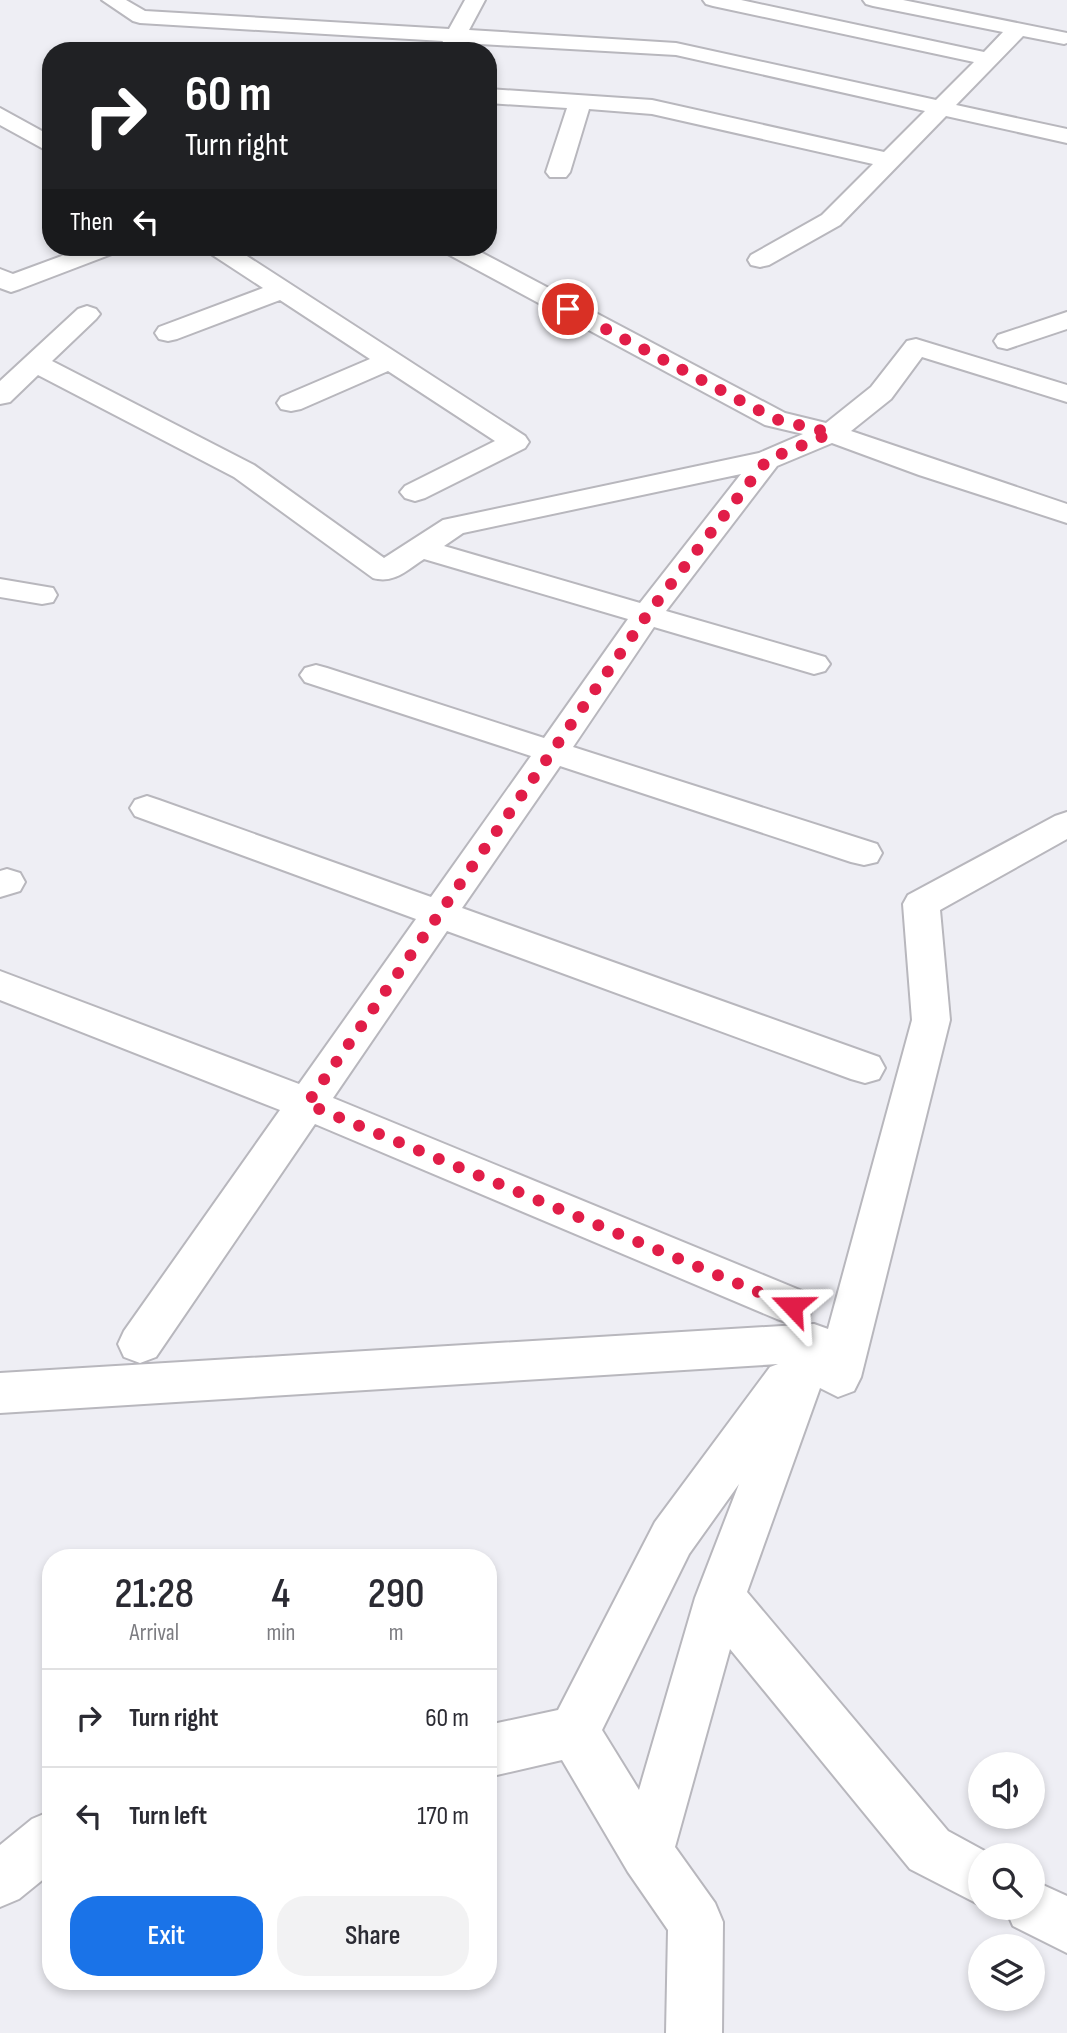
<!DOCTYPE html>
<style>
:root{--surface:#fff;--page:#f2f2f3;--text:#2b2b33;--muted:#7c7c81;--line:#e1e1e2;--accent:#1a73e8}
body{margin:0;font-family:"Sofia Sans Condensed",sans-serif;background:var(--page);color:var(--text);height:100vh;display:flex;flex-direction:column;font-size:26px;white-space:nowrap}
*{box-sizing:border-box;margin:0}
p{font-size:23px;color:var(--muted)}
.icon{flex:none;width:38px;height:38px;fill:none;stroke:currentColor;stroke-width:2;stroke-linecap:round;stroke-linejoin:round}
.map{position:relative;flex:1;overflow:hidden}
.panel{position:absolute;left:42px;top:1549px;width:455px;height:441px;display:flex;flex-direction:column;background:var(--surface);border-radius:28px;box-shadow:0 4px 10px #0003}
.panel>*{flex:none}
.guide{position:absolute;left:42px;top:42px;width:455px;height:214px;border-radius:28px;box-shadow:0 4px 10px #0003;background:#202124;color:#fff;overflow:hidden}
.fabs{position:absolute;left:968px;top:1752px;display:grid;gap:14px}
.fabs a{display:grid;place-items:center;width:77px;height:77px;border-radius:50%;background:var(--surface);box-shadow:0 4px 10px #0003;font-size:35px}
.pin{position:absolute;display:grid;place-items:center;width:60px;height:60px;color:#fff;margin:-30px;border:4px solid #fff;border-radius:50%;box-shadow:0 2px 7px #0007}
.me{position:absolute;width:77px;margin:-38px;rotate:293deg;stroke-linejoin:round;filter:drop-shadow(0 0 5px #0008)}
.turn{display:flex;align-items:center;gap:24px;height:147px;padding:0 28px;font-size:32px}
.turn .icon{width:91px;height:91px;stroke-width:2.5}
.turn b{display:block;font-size:49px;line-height:60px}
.then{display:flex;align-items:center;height:66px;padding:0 28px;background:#0003;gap:14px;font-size:26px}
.eta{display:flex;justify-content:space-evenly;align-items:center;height:119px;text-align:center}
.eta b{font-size:42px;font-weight:600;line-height:49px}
.primary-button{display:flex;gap:14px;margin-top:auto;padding:14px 28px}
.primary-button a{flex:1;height:80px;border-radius:28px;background:var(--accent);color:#fff;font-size:28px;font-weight:600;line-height:80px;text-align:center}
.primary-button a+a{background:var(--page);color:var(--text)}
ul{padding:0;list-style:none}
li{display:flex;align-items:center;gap:21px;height:98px;padding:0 28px;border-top:2px solid var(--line)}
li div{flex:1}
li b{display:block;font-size:26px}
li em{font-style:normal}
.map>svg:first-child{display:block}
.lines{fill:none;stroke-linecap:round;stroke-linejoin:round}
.street-casing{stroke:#b8b7bd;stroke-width:4}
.street{fill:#fff;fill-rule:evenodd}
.route{stroke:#e11d48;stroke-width:12;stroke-dasharray:0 21.6}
</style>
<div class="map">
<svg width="1067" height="2033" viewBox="0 0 1067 2033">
<rect width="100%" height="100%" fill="#eeeef4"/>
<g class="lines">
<defs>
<path id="street" d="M102,0H126L145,11L449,29L465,0H485L469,30L676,43L936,100L974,62L713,6L706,4L703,0H741L984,52L1003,32L873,6L866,4L863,0H903L1067,33V43L1064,44L1023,36L956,105L1067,129V143L946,116L840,225L769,265L760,267L751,265L748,260L751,255L822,215L873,164L652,114L589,109L570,172L566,177H550L546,172L567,108L488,103V89L652,100L884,152L925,111L676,55L463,43L459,51H438L443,41L140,23L133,21Z
M0,108L51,136V153L0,125Z
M86,247H120L117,252L20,289L11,292L0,288V269L13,274Z
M205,247H233L525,436L529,442L525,448L425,498L415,501L405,498L400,492L405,486L495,441L388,371L301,409L291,411L281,409L277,403L281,397L370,359L280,300L177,339L168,341L159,339L155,333L159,327L263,288L208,252Z
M441,247H471L785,413L826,423L871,387L907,341L916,339L1067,385V402L922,357L891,399L851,431L1067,504V523L919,475L832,443L777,466L666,611L825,657L830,664L825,671L814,674L654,627L573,747L877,844L882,853L877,862L864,865L851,862L560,766L462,908L879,1057L885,1068L879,1079L865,1083L851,1079L447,931L333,1098L807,1293L814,1306L807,1319L792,1324L777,1319L315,1124L156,1357L140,1363L124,1357L118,1344L124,1331L280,1110L0,1000V971L299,1084L416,919L135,816L130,808L135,800L147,796L159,800L431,897L531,756L305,682L300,675L305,668L316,665L327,668L544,738L628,619L424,559C407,570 394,584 373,578L234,477L38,375L10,402L0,404V381L78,309L87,306L96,309L100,314L96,319L52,361L254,465L384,558L443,520L759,453L803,434L765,425L444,252ZM741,474L640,603L444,546L463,533Z
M1067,312V329L1007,349L998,347L994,341L998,335Z
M0,579L53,588L57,595L53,602L42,604L0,597Z
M1067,812V839L940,910L950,1020L861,1377L854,1391L838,1397L820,1388L747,1592L948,1831L992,1855H980V1905L910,1869L730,1649L675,1847L715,1903L723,1922L722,2033H666L668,1930L628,1872L562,1760L488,1777V1725L558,1710L655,1522L770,1367L778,1364L0,1413V1373L814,1324L828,1329L912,1020L903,904L908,895L1055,816ZM739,1484L695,1598L639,1790L602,1730L689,1554Z
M7,869L20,873L25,882L20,891L0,897V871Z
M51,1811V1873L19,1899L0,1907V1845L32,1819Z
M1032,1880L1067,1896V1953L1013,1926L1005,1908H1032Z"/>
</defs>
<use href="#street" class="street-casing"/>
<use href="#street" class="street"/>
</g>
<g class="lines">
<path class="route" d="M568,309L775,419L831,433L767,460L647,615L307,1104L792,1306"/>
</g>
</svg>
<div class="fabs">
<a><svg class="icon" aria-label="sound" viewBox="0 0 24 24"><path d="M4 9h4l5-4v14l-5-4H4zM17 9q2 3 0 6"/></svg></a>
<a><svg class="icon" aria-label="search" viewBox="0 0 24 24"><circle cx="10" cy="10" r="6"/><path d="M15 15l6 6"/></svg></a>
<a><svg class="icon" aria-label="layers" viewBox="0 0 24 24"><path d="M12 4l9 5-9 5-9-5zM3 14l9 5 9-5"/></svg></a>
</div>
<div class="pin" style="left:568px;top:309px;background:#d93025"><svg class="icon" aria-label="arrive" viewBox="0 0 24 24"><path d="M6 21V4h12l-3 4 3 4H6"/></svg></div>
<svg class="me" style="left:792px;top:1306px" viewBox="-20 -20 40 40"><path d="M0-17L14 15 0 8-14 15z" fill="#e11d48" stroke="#fff" stroke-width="4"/></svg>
<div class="guide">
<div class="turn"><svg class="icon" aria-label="right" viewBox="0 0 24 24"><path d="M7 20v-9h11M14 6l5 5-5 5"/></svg><div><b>60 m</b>Turn right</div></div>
<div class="then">Then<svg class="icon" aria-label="left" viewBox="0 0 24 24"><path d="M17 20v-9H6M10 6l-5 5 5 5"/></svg></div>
</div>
<section class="panel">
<div class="eta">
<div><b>21:28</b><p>Arrival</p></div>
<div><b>4</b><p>min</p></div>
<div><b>290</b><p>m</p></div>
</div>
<ul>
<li><svg class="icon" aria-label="right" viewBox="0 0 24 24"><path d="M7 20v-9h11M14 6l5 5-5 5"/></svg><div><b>Turn right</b></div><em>60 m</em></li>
<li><svg class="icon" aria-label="left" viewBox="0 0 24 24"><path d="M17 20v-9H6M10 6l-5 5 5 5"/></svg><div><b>Turn left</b></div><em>170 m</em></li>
</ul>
<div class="primary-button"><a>Exit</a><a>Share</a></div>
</section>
</div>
